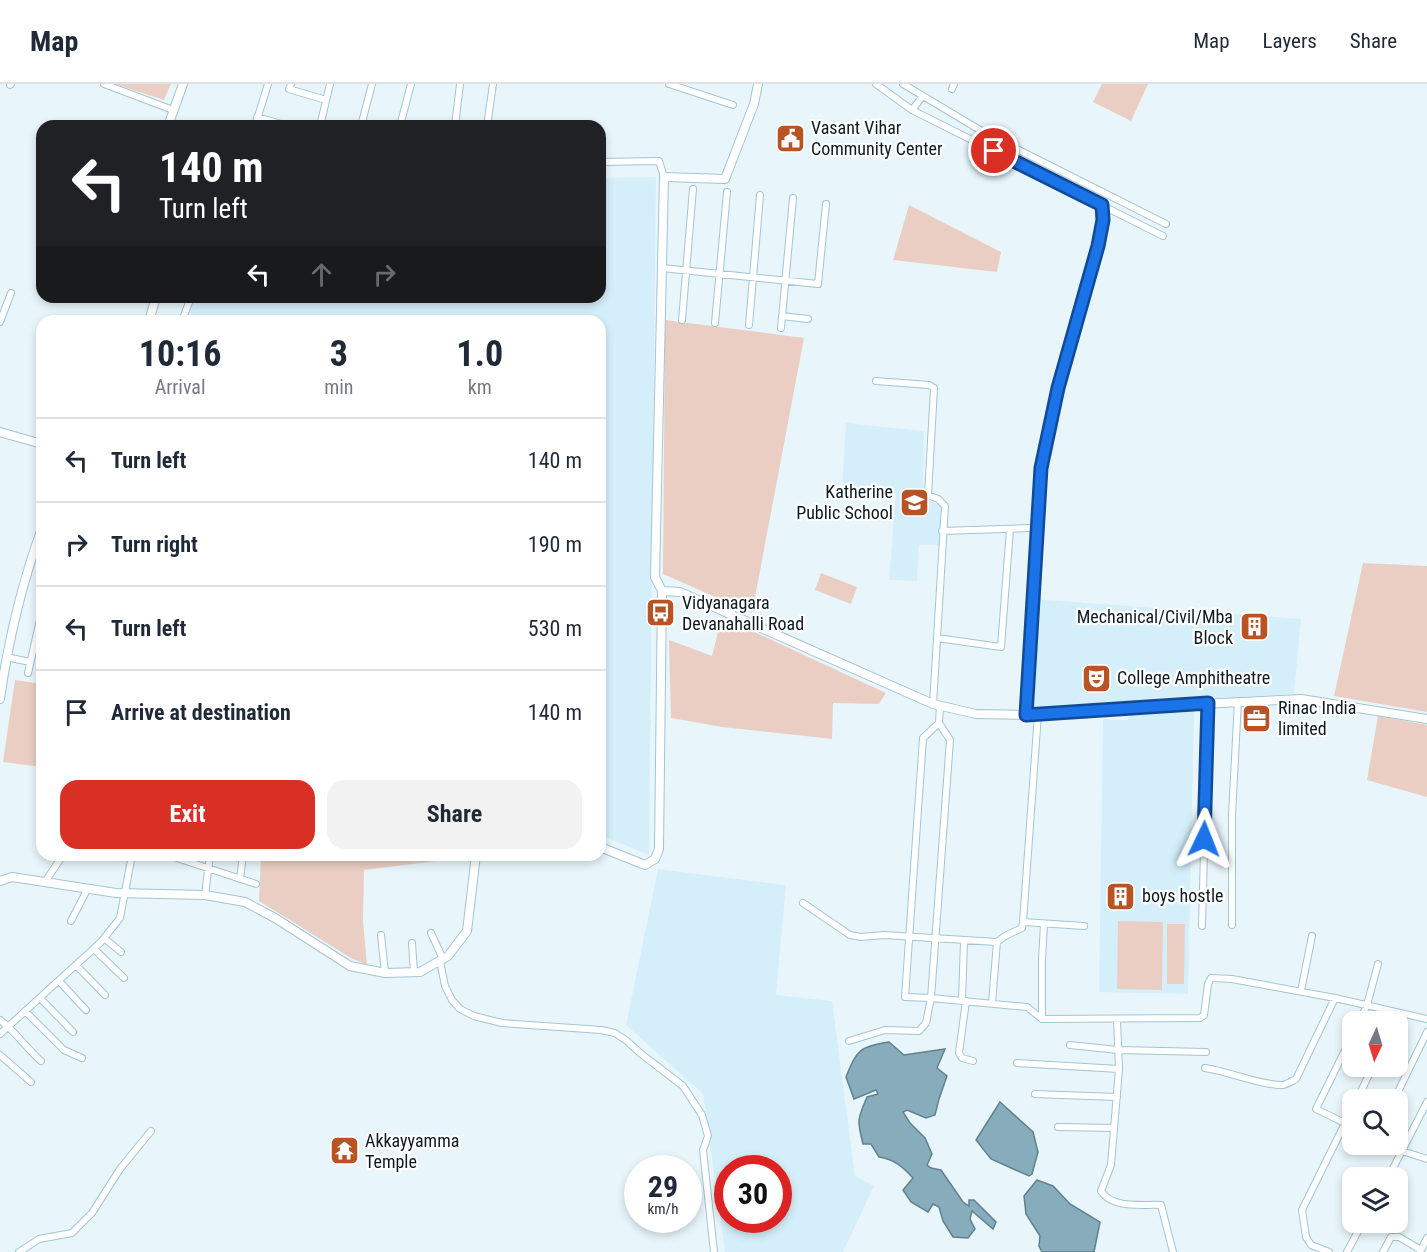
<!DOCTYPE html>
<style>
:root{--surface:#fff;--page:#f2f2f3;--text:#1f2937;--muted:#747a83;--line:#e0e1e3;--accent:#d93025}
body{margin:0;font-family:"Roboto Condensed",sans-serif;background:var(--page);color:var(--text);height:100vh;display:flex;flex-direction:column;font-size:22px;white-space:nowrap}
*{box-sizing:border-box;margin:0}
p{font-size:20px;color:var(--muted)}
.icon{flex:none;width:33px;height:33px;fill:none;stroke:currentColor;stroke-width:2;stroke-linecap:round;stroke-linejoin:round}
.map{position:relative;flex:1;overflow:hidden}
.panel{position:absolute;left:36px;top:231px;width:570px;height:546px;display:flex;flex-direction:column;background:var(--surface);border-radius:18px;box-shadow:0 3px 9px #0003}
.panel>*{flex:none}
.hud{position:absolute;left:36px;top:36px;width:570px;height:183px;border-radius:18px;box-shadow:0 3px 9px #0003;background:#202124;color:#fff;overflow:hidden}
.needle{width:39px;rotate:184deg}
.controls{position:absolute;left:1342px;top:927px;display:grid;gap:12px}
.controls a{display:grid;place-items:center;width:66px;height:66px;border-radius:12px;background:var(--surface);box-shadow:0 3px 9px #0003;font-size:30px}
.speed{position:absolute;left:624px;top:1071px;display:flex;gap:12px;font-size:30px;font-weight:700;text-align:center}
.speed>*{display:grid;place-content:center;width:78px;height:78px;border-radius:50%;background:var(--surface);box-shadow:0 3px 9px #0003;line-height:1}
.speed small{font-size:15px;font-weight:400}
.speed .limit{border:9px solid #d22;background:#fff;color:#111}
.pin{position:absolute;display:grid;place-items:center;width:51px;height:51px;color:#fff;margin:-26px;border:3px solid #fff;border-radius:50%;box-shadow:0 2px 6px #0007}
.me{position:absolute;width:66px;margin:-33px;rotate:2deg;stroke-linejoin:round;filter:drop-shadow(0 0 4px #0008)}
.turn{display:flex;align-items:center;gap:21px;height:126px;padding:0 24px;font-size:27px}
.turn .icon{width:78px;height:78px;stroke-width:2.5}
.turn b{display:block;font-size:42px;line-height:51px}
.lanes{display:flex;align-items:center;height:57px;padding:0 24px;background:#0003;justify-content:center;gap:30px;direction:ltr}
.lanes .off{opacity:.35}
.eta{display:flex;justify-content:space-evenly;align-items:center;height:102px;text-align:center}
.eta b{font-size:36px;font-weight:700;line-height:42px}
.button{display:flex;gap:12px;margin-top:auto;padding:12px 24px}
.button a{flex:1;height:69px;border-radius:18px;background:var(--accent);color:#fff;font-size:24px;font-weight:700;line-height:69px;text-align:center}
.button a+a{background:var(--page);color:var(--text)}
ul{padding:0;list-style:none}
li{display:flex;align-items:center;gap:18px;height:84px;padding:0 24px;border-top:2px solid var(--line)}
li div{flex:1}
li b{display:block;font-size:22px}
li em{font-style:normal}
header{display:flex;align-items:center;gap:36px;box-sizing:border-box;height:84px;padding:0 30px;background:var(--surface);border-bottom:2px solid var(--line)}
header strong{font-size:28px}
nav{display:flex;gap:33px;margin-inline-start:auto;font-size:21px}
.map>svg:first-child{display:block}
.built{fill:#d5effa;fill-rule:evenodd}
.green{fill:#eacec3}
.water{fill:#87adbd;stroke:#62818e;stroke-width:1.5}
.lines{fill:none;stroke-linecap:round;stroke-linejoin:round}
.street-casing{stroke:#a2c5d3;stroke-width:8}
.secondary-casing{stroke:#a2c5d3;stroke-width:10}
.street{stroke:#fff;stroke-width:6}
.secondary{stroke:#fff;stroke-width:8}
.route-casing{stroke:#114b97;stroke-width:15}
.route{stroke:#1a73e8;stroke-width:10}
.labels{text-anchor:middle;stroke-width:4.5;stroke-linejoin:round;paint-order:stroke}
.poi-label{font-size:18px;fill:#0c1a1f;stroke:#fff;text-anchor:start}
</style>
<header>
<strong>Map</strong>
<nav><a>Map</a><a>Layers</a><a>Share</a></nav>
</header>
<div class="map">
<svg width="1427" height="1168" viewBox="0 0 1427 1168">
<rect width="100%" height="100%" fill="#e8f6fc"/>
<path class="built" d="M656,93L649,771L600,751V237H190L193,213H600V94Z
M846,339L924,347L923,414L941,422L939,461H919L917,497L889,496L896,409L842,404Z
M1034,515L1301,535L1294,610L1030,624Z
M1194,627L1188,910L1099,908L1103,635L1128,636L1129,631Z
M658,785L786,801L776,911L832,917L855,1092L874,1102L843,1168H725L703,1010L626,941ZM728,1084H778V1136H728Z"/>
<path class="green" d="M115,0H171L164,16Z
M1102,0H1148L1131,37L1093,18Z
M909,121L1001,168L997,188L893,176Z
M665,236L804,254L752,529L663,490Z
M1363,479L1427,482V628L1334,612Z
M821,489L857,503L851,520L815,506Z
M722,533L886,609L879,620L833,619L832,655L722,643L671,634L669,556L712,572Z
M15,596L42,600V683L3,678Z
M1378,632L1427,641V713L1367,696Z
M261,771H468V773L364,786L363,837L367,881L351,874L259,817Z
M1118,837L1163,838L1162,906L1117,905Z
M1167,840H1185L1184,900H1167Z"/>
<path class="water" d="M889,958L904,971L945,965L937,984L947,992L939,1015L935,1031L926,1034L907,1026L903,1028L910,1039L925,1054L932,1070L927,1081L931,1084L941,1086L963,1118L969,1122V1116H974L996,1138L993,1145L972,1127L970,1135L975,1145L968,1154L953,1153L943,1137L939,1123L933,1120L928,1128L911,1118L903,1106L913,1094C903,1083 894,1075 879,1073L871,1060H863C857,1036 857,1036 867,1013L878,1010L876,1006L854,1015L846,993C857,966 860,962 889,958Z
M1000,1018L1033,1048L1038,1068L1032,1090L1029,1092L991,1075L976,1056Z
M1037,1096L1053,1102L1070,1120L1100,1138L1094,1168H1042L1039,1162L1040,1152L1026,1130L1024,1112Z"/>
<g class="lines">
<defs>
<path id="street" d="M104,0L173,26
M291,0L289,5L326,16
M669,0L733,21
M876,0L912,26L1163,152
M903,0L985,49L1166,140
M10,1L11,0
M952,5L954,0
M912,26L922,13
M257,33L288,42
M255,42L268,0
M320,42L330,0
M361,42L372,0
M400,42L411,0
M455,42L460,0
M487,42L493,0
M600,78L659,77L664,93
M662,184L818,200L826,120
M782,232L808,235
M682,236L693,105
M182,237L191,213
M0,238L11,209
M715,239L727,108
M749,241L760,111
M781,244L793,114
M876,297L929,301L934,304L928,411L938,415L945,422L933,620
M942,447L1030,444
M937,554L1001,563L1010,445
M6,573L30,578
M28,589L42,527
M940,622L939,639L950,656L931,914L1027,923L1042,935L1200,934L1204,931L1208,900L1211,894L1232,895L1335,914L1427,935
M1026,631L1041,384L1058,304L1098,162L1103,136L1102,121
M177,771V774L256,800
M240,795L243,771
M45,798L63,771
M205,811L210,771
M803,819L850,851L861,853L884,851L997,858
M71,837L88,804
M1023,838L1084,842
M1232,841V731L1238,617
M1202,842L1208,619
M431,849L443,875
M381,851L385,889
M104,854L121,868
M412,859L414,888
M94,865L124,894
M440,877L445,902L452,916L460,925L474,932L502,939L601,946L615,949L627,957L640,969L683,1002L702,1031L708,1052L703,1066L714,1168
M76,881L105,911
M59,897L86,926
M1301,907L1312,852
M40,914L73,948
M962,917L964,857
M966,917L959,969L962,974L973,977
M992,919L997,858L1005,852L1022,844L1023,838L1038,630
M25,927L64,966L82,974
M1042,935V875L1044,840
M1117,935L1119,985L1111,1081L1101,1107C1112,1125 1142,1120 1161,1121L1173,1168
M0,936C16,948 27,965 41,977
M1359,938L1367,921L1378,880
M1396,938L1400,929
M0,950L101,858L120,834L132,771
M1353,950L1316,1025L1353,1043
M849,957L885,946L919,947L926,939L931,914L905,913L923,654L939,639
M1070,961L1118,966L1206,968
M0,971L31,998
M1017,979L1119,985
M1205,984C1227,987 1263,1002 1283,1001C1287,1000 1292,997 1296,995L1335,914
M1035,1010L1117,1013
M1357,1016L1373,982
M1394,1016L1427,948
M1058,1043L1114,1044
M1391,1060L1402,1067L1427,1075
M1388,1094L1427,1018
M19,1168L39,1155L72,1149L92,1129L120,1085L151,1047
M1329,1168L1311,1161L1306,1153L1302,1126L1353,1023
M1347,1168L1363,1138
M1383,1168L1391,1153H1399L1421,1166
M1420,1168L1427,1154"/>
<path id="secondary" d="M168,42L183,0
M149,237L156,213
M0,348L42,360
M662,507L655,493L664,93L725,95L754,20L758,0
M0,615C8,558 22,499 42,444
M600,763L645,781L655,775L659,765L662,507L680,508L933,620L976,630L1026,631L1122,624L1301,615L1427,635
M0,797L12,793L116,809L205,811L245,818L275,834L350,882L385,889L420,888L448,872L467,847L476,771"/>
</defs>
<use href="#street" class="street-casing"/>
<use href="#secondary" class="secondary-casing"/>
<use href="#street" class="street"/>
<use href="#secondary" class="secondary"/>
</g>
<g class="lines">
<defs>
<path id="route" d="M994,67L1102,121L1103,136L1098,162L1058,304L1041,384L1026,631L1208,619L1204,755"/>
</defs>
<use href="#route" class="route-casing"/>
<use href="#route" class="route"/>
</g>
<defs>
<symbol id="civic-square" viewBox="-11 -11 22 22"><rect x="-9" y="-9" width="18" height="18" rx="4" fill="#b85323" stroke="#fff"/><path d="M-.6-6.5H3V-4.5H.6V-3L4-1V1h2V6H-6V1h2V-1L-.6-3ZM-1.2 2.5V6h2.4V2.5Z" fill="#fff"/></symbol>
<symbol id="school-square" viewBox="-11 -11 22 22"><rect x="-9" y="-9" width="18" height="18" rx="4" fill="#b85323" stroke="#fff"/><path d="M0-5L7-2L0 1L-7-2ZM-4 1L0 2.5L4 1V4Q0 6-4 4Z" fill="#fff"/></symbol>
<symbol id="bus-square" viewBox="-11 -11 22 22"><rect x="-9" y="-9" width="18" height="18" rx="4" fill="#b85323" stroke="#fff"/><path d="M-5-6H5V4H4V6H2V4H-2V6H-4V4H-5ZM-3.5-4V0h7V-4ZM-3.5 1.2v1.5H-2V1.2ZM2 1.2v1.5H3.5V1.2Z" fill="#fff"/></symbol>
<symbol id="building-square" viewBox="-11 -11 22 22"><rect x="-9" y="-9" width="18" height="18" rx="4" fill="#b85323" stroke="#fff"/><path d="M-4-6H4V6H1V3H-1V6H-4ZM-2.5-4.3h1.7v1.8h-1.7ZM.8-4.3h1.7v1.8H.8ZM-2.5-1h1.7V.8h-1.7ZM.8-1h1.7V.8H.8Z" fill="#fff"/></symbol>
<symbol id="theatre-square" viewBox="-11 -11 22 22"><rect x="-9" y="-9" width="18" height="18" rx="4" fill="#b85323" stroke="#fff"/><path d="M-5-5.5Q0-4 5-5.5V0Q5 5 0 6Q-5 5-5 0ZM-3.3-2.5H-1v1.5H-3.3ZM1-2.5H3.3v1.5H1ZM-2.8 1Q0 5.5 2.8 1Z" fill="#fff"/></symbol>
<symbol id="office-square" viewBox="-11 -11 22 22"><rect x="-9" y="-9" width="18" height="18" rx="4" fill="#b85323" stroke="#fff"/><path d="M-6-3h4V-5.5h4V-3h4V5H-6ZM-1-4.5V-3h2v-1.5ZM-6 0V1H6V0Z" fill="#fff"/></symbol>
<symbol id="temple-square" viewBox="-11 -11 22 22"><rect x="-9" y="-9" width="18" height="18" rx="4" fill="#b85323" stroke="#fff"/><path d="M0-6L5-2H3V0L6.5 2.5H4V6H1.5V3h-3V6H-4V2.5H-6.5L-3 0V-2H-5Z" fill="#fff"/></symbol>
</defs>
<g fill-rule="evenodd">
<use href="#civic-square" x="774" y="38" width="33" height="33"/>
<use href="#school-square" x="898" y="402" width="33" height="33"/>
<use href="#bus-square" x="644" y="512" width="33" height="33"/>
<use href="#building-square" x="1238" y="526" width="33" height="33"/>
<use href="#theatre-square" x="1080" y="578" width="33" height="33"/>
<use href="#office-square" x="1240" y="618" width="33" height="33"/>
<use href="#building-square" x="1104" y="796" width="33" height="33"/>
<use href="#temple-square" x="328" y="1050" width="33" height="33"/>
</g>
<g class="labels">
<g class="poi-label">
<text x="811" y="50">Vasant Vihar<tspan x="811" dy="21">Community Center</tspan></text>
<text x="893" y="414" text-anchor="end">Katherine<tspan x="893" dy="21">Public School</tspan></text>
<text x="682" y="525">Vidyanagara<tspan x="682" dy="21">Devanahalli Road</tspan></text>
<text x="1233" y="539" text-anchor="end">Mechanical/Civil/Mba<tspan x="1233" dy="21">Block</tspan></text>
<text x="1117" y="600">College Amphitheatre</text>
<text x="1278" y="630">Rinac India<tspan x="1278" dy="21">limited</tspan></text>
<text x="1142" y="818">boys hostle</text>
<text x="365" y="1063">Akkayyamma<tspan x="365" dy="21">Temple</tspan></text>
</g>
</g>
</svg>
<div class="controls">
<a><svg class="needle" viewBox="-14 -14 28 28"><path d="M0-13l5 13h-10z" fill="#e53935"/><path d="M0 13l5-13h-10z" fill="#747a83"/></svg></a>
<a><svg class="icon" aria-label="search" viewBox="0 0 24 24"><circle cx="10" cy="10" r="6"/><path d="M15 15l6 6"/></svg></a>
<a><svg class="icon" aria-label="layers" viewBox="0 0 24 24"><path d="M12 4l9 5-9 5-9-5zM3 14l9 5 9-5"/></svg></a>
</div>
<div class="speed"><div>29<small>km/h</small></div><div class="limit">30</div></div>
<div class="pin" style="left:994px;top:67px;background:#d93025"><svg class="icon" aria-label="arrive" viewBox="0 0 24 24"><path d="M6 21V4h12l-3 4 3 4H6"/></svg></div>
<svg class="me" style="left:1204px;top:755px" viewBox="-20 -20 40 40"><path d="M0-17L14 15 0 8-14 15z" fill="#1a73e8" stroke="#fff" stroke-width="4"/></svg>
<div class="hud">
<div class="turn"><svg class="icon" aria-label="left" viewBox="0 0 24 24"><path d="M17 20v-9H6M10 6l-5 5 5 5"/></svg><div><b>140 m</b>Turn left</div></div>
<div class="lanes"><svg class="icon" aria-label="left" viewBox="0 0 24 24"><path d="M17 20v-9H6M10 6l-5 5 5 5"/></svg><svg class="icon off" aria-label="ahead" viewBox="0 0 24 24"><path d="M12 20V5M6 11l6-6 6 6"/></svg><svg class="icon off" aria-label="right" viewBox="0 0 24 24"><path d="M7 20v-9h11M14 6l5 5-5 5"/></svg></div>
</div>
<section class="panel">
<div class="eta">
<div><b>10:16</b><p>Arrival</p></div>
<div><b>3</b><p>min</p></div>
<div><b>1.0</b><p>km</p></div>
</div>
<ul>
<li><svg class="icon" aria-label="left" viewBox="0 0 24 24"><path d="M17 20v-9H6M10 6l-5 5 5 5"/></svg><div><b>Turn left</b></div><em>140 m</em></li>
<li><svg class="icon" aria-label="right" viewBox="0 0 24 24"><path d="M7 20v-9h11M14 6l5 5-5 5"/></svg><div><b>Turn right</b></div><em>190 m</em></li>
<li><svg class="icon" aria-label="left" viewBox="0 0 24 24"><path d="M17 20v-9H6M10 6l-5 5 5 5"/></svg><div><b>Turn left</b></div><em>530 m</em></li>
<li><svg class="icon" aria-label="arrive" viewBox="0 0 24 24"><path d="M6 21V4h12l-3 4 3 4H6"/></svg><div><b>Arrive at destination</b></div><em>140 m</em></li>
</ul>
<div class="button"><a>Exit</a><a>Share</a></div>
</section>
</div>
